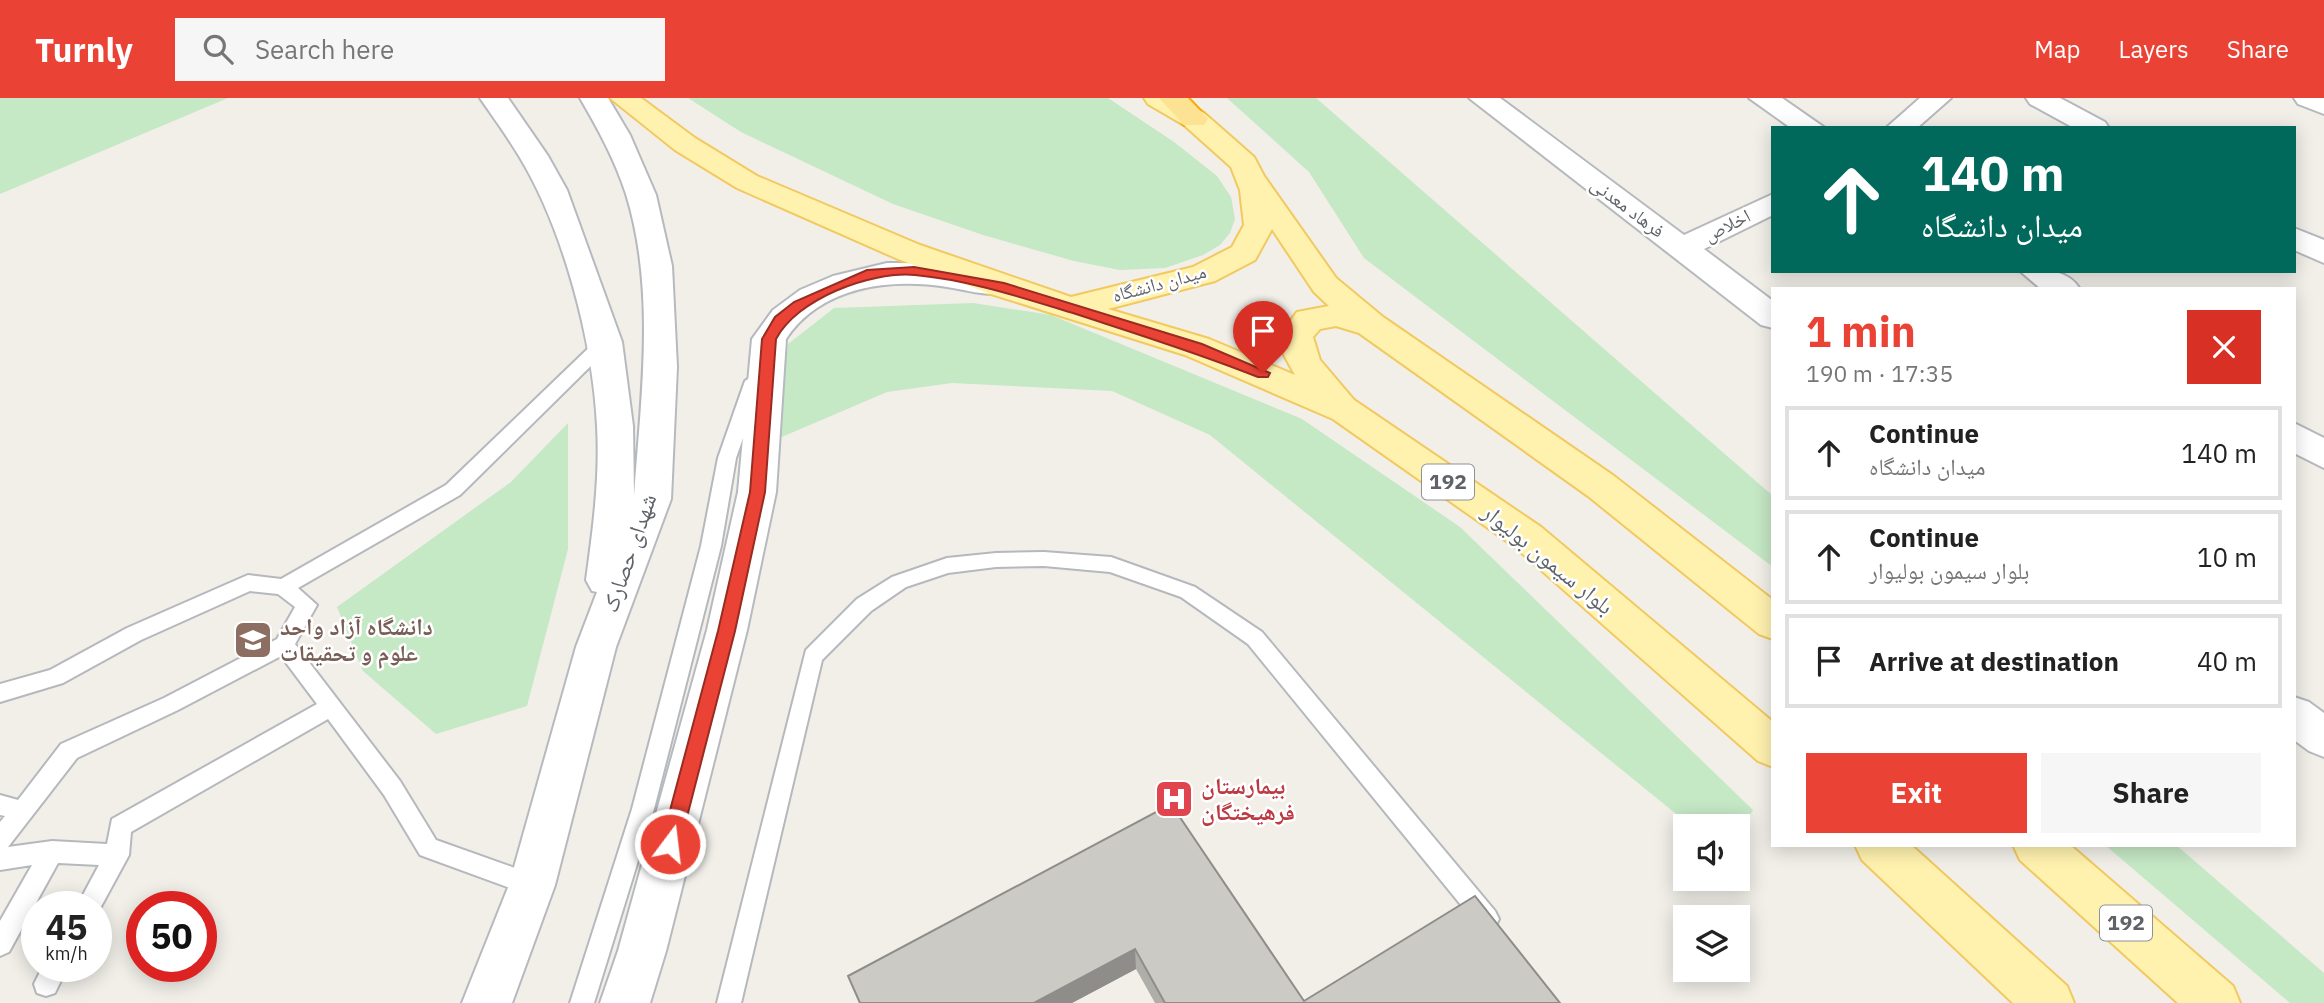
<!DOCTYPE html>
<meta charset="utf-8">
<style>
:root{--surface:#fff;--page:#f6f6f6;--text:#222;--muted:#767676;--line:#e0e0e0;--accent:#ea4335}
body{margin:0;font-family:"IBM Plex Sans","Noto Naskh Arabic",sans-serif;background:var(--page);color:var(--text);height:100vh;display:flex;flex-direction:column;font-size:26px;white-space:nowrap}
*{box-sizing:border-box;margin:0}
p{font-size:23px;color:var(--muted)}
.icon{flex:none;width:38px;height:38px;fill:none;stroke:currentColor;stroke-width:2;stroke-linecap:round;stroke-linejoin:round}
.map{position:relative;flex:1;overflow:hidden}
.sheet{position:absolute;left:1771px;top:189px;width:525px;height:560px;display:flex;flex-direction:column;background:var(--surface);border-radius:0px;box-shadow:0 4px 18px #0003}
.sheet>*{flex:none}
.top-card{position:absolute;left:1771px;top:28px;width:525px;height:147px;border-radius:0px;box-shadow:0 4px 18px #0003;background:#00695c;color:#fff;overflow:hidden}
.controls{position:absolute;left:1673px;top:716px;display:grid;gap:14px}
.controls a{display:grid;place-items:center;width:77px;height:77px;border-radius:0px;background:var(--surface);box-shadow:0 4px 18px #0003;font-size:35px}
.speed{position:absolute;left:21px;top:793px;display:flex;gap:14px;font-size:35px;font-weight:700;text-align:center}
.speed>*{display:grid;place-content:center;width:91px;height:91px;border-radius:50%;background:var(--surface);box-shadow:0 4px 18px #0003;line-height:1}
.speed small{font-size:18px;font-weight:400}
.speed .limit{border:10px solid #d22;background:#fff;color:#111}
.pin{position:absolute;display:grid;place-items:center;width:60px;height:60px;color:#fff;margin:-72px -30px;border-radius:50% 50% 50% 0;rotate:-45deg;box-shadow:0 0 7px #0007}
.pin .icon{rotate:45deg}
.me{position:absolute;width:77px;margin:-38px;rotate:15deg;stroke-linejoin:round;filter:drop-shadow(0 0 5px #0008)}
.turn{display:flex;align-items:center;gap:24px;height:147px;padding:0 35px;font-size:32px}
.turn .icon{width:91px;height:91px;stroke-width:2.5}
.turn b{display:block;font-size:49px;line-height:60px}
.round{display:grid;place-items:center;flex:none;width:74px;height:74px;border-radius:0px;background:var(--page)}
.summary{display:flex;align-items:center;justify-content:space-between;height:119px;padding:0 35px}
h1{font-size:42px;font-weight:700;line-height:52px;color:var(--accent)}
.cta{display:flex;gap:14px;margin-top:auto;padding:14px 35px}
.cta a{flex:1;height:80px;border-radius:0px;background:var(--accent);color:#fff;font-size:28px;font-weight:700;line-height:80px;text-align:center}
.cta a+a{background:var(--page);color:var(--text)}
ul{padding:0;list-style:none}
li{display:flex;align-items:center;gap:21px;height:94px;margin:0 14px 10px;padding:0 21px;border:4px solid var(--line);border-radius:0px}
li div{flex:1}
li b{display:block;font-size:26px}
li em{font-style:normal}
header{display:flex;align-items:center;gap:42px;box-sizing:border-box;height:98px;padding:0 35px;background:var(--accent);color:#fff}
header strong{font-size:33px}
nav{display:flex;gap:38px;margin-inline-start:auto;font-size:24px}
.search{width:490px;height:63px;background:var(--page);display:flex;align-items:center;gap:18px;box-sizing:border-box;padding:0 24px;border-radius:0px;color:var(--muted);font-size:26px}
.map>svg:first-child{display:block}
.green{fill:#c5e8c5}
.lines{fill:none;stroke-linecap:round;stroke-linejoin:round}
.lane-casing{stroke:#b5b8bc;stroke-width:4}
.street-casing{stroke:#b5b8bc;stroke-width:4}
.secondary-casing{stroke:#b6babf;stroke-width:4}
.primary-casing{stroke:#f2c960;stroke-width:4}
.highway-casing{stroke:#f9ab00;stroke-width:4}
.lane{fill:#fff;fill-rule:evenodd}
.street{fill:#fff;fill-rule:evenodd}
.secondary{fill:#fff;fill-rule:evenodd}
.primary{fill:#fff2af;fill-rule:evenodd}
.highway{fill:#fde293;fill-rule:evenodd}
.wall{fill:#afaea9}
.shaded-wall{fill:#8f8d8a}
.building{fill:#cccac5;stroke:#8f8d8a;stroke-width:2}
.route{fill:#ea4335;stroke:#982c22;stroke-width:2}
.labels{text-anchor:middle;stroke-width:5;stroke-linejoin:round;paint-order:stroke}
.far-street-label{font-size:19px;fill:#5f6368;stroke:#fff}
.shield{fill:#fff;stroke:#8f9295;stroke-width:2}
.shield-label{font-size:21px;font-weight:bold;fill:#5f6368}
.street-label{font-size:23px;fill:#5f6368;stroke:#fff}
.education-label{font-size:23px;font-weight:bold;fill:#785e54;stroke:#fff;text-anchor:start}
.health-label{font-size:23px;font-weight:bold;fill:#be3a42;stroke:#fff;text-anchor:start}
</style>
<header>
<strong>Turnly</strong>
<div class="search"><svg class="icon" aria-label="search" viewBox="0 0 24 24"><circle cx="10" cy="10" r="6"/><path d="M15 15l6 6"/></svg>Search here</div>
<nav><a>Map</a><a>Layers</a><a>Share</a></nav>
</header>
<div class="map">
<svg width="2324" height="905" viewBox="0 0 2324 905">
<rect width="100%" height="100%" fill="#f1efe8"/>
<path class="green" d="M0,0H228L0,96Z
M688,0H1108L1174,44L1217,78L1231,99L1235,121L1230,135L1220,147L1203,157L1165,170L1120,172L1074,163L983,137L893,106L741,34Z
M1227,0H1316L1773,398V469L1364,160L1309,74Z
M973,205L1051,217L1302,321L1460,429L1753,712L1738,737V728H1691L1210,337L1112,293L952,285L887,294L777,341L788,246L834,210Z
M568,325V451L527,608L436,636L363,573L337,509L511,384Z
M2105,747H2176L2324,875V905H2290Z"/>
<g class="lines">
<defs>
<path id="lane" d="M605,238L613,244L611,248L460,397L298,490L317,507L295,546L400,683L436,742L540,779L544,787L540,795L532,798L420,757L384,697L328,621L131,734L129,757L97,816L96,808H77L99,767L58,765L9,854L0,858V823L32,767L0,772V724L5,718L0,717V697L18,702L61,646L164,600L277,541L295,509L278,496L250,493L141,542L63,585L0,604V586L50,572L127,530L241,480L248,477L281,481L446,387L599,240ZM281,558L317,606L112,721L107,746L52,743L8,749L77,660L178,612Z
M754,277L763,283L736,360L721,448L654,711L594,905H570L632,711L701,448L718,360L745,283Z
M1044,454L1111,459L1195,489L1262,534L1495,813L1499,821L1495,829L1487,832L1479,829L1248,546L1181,499L1110,474L1044,468L996,469L948,475L906,489L871,513L822,562L741,905H717L806,552L857,501L892,479L947,460L996,455Z
M43,868H68L55,895L46,898L37,895L34,886Z"/>
<path id="street" d="M1469,0H1500L1684,137L1773,96V117L1704,151L1773,203V230L1761,227Z
M1749,0H1782L1825,30H1791Z
M1920,0H1951L1917,30H1886Z
M2026,0H2060L2105,24L2109,30H2074L2030,6Z
M2294,0H2324V16L2298,6Z
M2294,130L2324,142V165L2294,152Z
M2020,173C2043,173 2066,169 2080,191H2041Z
M2294,325L2324,340V370L2294,355Z
M2294,599L2309,604L2324,615V659L2309,653L2294,642Z"/>
<path id="secondary" d="M480,0H508L548,58L567,92L622,244L633,328L634,398C641,300 656,192 626,96C615,62 598,31 580,0H608L630,37L656,97L672,168L677,269L671,401L616,549L555,787L512,905H462L509,787L576,549L597,494L592,493L586,482C593,431 600,379 597,328C593,243 563,130 519,58C507,38 493,19 480,0Z
M887,165C927,164 968,170 1006,180L1011,187L1006,194C987,199 967,192 947,189C890,180 821,188 786,241L776,394L747,532L666,853L650,905H600L618,853L707,532L738,394L752,241L773,212L800,192L833,178Z"/>
<path id="primary" d="M610,0H641L695,40L757,78L920,147L1071,199L1193,169L1232,149L1244,127L1240,92L1231,69L1184,27L1148,6L1144,0H1178L1204,15L1254,59L1264,78L1336,180L1383,219L1614,378L1773,502V541L1759,536L1588,398L1359,235L1336,228L1320,231L1313,239L1320,262L1354,302L1541,429L1773,624V669L1758,663L1515,449L1333,321L1185,257L988,195L898,161L737,90L675,52ZM1272,131L1314,194L1329,208L1297,214L1279,238L1284,257L1295,277L1209,241L1108,211L1215,183L1255,162Z
M1855,747H1911L2067,888L2074,905H2013L1862,762Z
M2013,747H2070L2233,888L2240,905H2178L2020,762Z"/>
<path id="highway" d="M1159,0H1188L1208,21L1204,27H1184Z"/>
</defs>
<use href="#lane" class="lane-casing"/>
<use href="#street" class="street-casing"/>
<use href="#secondary" class="secondary-casing"/>
<use href="#primary" class="primary-casing"/>
<use href="#highway" class="highway-casing"/>
<use href="#lane" class="lane"/>
<use href="#street" class="street"/>
<use href="#secondary" class="secondary"/>
<use href="#primary" class="primary"/>
<use href="#highway" class="highway"/>
</g>
<path class="wall" d="M1171,706L1304,903L1560,905H1155L1136,871L1072,905Z"/>
<path class="shaded-wall" d="M1135,851L1136,871L1072,905H1034Z"/>
<path class="building" d="M1171,706L1304,903L1475,798L1560,905H1165L1135,851L1034,905H860L848,878Z"/>
<path class="route" d="M914,169L1004,185L1202,246L1270,275L1268,279H1258C1198,255 1137,236 1076,216C1023,200 970,182 915,177C870,173 797,201 776,241L765,394L735,533L680,746L677,752L670,754L663,752L661,746L718,533L750,394L762,241L775,219L794,204L867,172Z"/>
<defs>
<symbol id="university-square" viewBox="-11 -11 22 22"><rect x="-9" y="-9" width="18" height="18" rx="4" fill="#8d6e63" stroke="#fff"/><path d="M0-5L7-2L0 1L-7-2ZM-4 1L0 2.5L4 1V4Q0 6-4 4Z" fill="#fff"/></symbol>
<symbol id="hospital-square" viewBox="-11 -11 22 22"><rect x="-9" y="-9" width="18" height="18" rx="4" fill="#e0444e" stroke="#fff"/><path d="M-5-5h3v3.5h4V-5h3V5h-3V1.5h-4V5h-3Z" fill="#fff"/></symbol>
</defs>
<g fill-rule="evenodd">
<use href="#university-square" x="231" y="520" width="44" height="44"/>
<use href="#hospital-square" x="1152" y="679" width="44" height="44"/>
</g>
<g class="labels">
<g class="far-street-label">
<text transform="translate(1628 109) rotate(37)" y="7">فرهاد معدنی</text>
<text transform="translate(1727 127) rotate(-27)" y="7">اخلاص</text>
<text transform="translate(1159 185) rotate(-15)" y="7">میدان دانشگاه</text>
</g>
<g class="shield">
<rect x="1422" y="366.5" width="52" height="35" rx="5"/>
<rect x="2100" y="807.5" width="52" height="35" rx="5"/>
</g>
<g class="shield-label">
<text x="1448" y="391">192</text>
<text x="2126" y="832">192</text>
</g>
<g class="street-label">
<text transform="translate(629 455) rotate(-71)" y="8">شهدای حصارک</text>
<text transform="translate(1548 461) rotate(39)" y="8">بلوار سیمون بولیوار</text>
</g>
<g class="education-label">
<text x="280" y="537">دانشگاه آزاد واحد<tspan x="280" dy="26">علوم و تحقیقات</tspan></text>
</g>
<g class="health-label">
<text x="1201" y="696">بیمارستان<tspan x="1201" dy="26">فرهیختگان</tspan></text>
</g>
</g>
</svg>
<div class="controls">
<a><svg class="icon" aria-label="sound" viewBox="0 0 24 24"><path d="M4 9h4l5-4v14l-5-4H4zM17 9q2 3 0 6"/></svg></a>
<a><svg class="icon" aria-label="layers" viewBox="0 0 24 24"><path d="M12 4l9 5-9 5-9-5zM3 14l9 5 9-5"/></svg></a>
</div>
<div class="speed"><div>45<small>km/h</small></div><div class="limit">50</div></div>
<div class="pin" style="left:1263px;top:275px;background:#d93025"><svg class="icon" aria-label="arrive" viewBox="0 0 24 24"><path d="M6 21V4h12l-3 4 3 4H6"/></svg></div>
<svg class="me" style="left:670px;top:746px" viewBox="-20 -20 40 40"><circle r="17" fill="#ea4335" stroke="#fff" stroke-width="3"/><path d="M0-11L8 9 0 5-8 9z" fill="#fff"/></svg>
<div class="top-card">
<div class="turn"><svg class="icon" aria-label="ahead" viewBox="0 0 24 24"><path d="M12 20V5M6 11l6-6 6 6"/></svg><div><b>140 m</b>میدان دانشگاه</div></div>
</div>
<section class="sheet">
<div class="summary"><div><h1>1 min</h1><p>190 m · 17:35</p></div><a class="round" style="background:#d93025;color:#fff"><svg class="icon" aria-label="close" viewBox="0 0 24 24"><path d="M6 6l12 12M18 6L6 18"/></svg></a></div>
<ul>
<li><svg class="icon" aria-label="ahead" viewBox="0 0 24 24"><path d="M12 20V5M6 11l6-6 6 6"/></svg><div><b>Continue</b><p>میدان دانشگاه</p></div><em>140 m</em></li>
<li><svg class="icon" aria-label="ahead" viewBox="0 0 24 24"><path d="M12 20V5M6 11l6-6 6 6"/></svg><div><b>Continue</b><p>بلوار سیمون بولیوار</p></div><em>10 m</em></li>
<li><svg class="icon" aria-label="arrive" viewBox="0 0 24 24"><path d="M6 21V4h12l-3 4 3 4H6"/></svg><div><b>Arrive at destination</b></div><em>40 m</em></li>
</ul>
<div class="cta"><a>Exit</a><a>Share</a></div>
</section>
</div>
